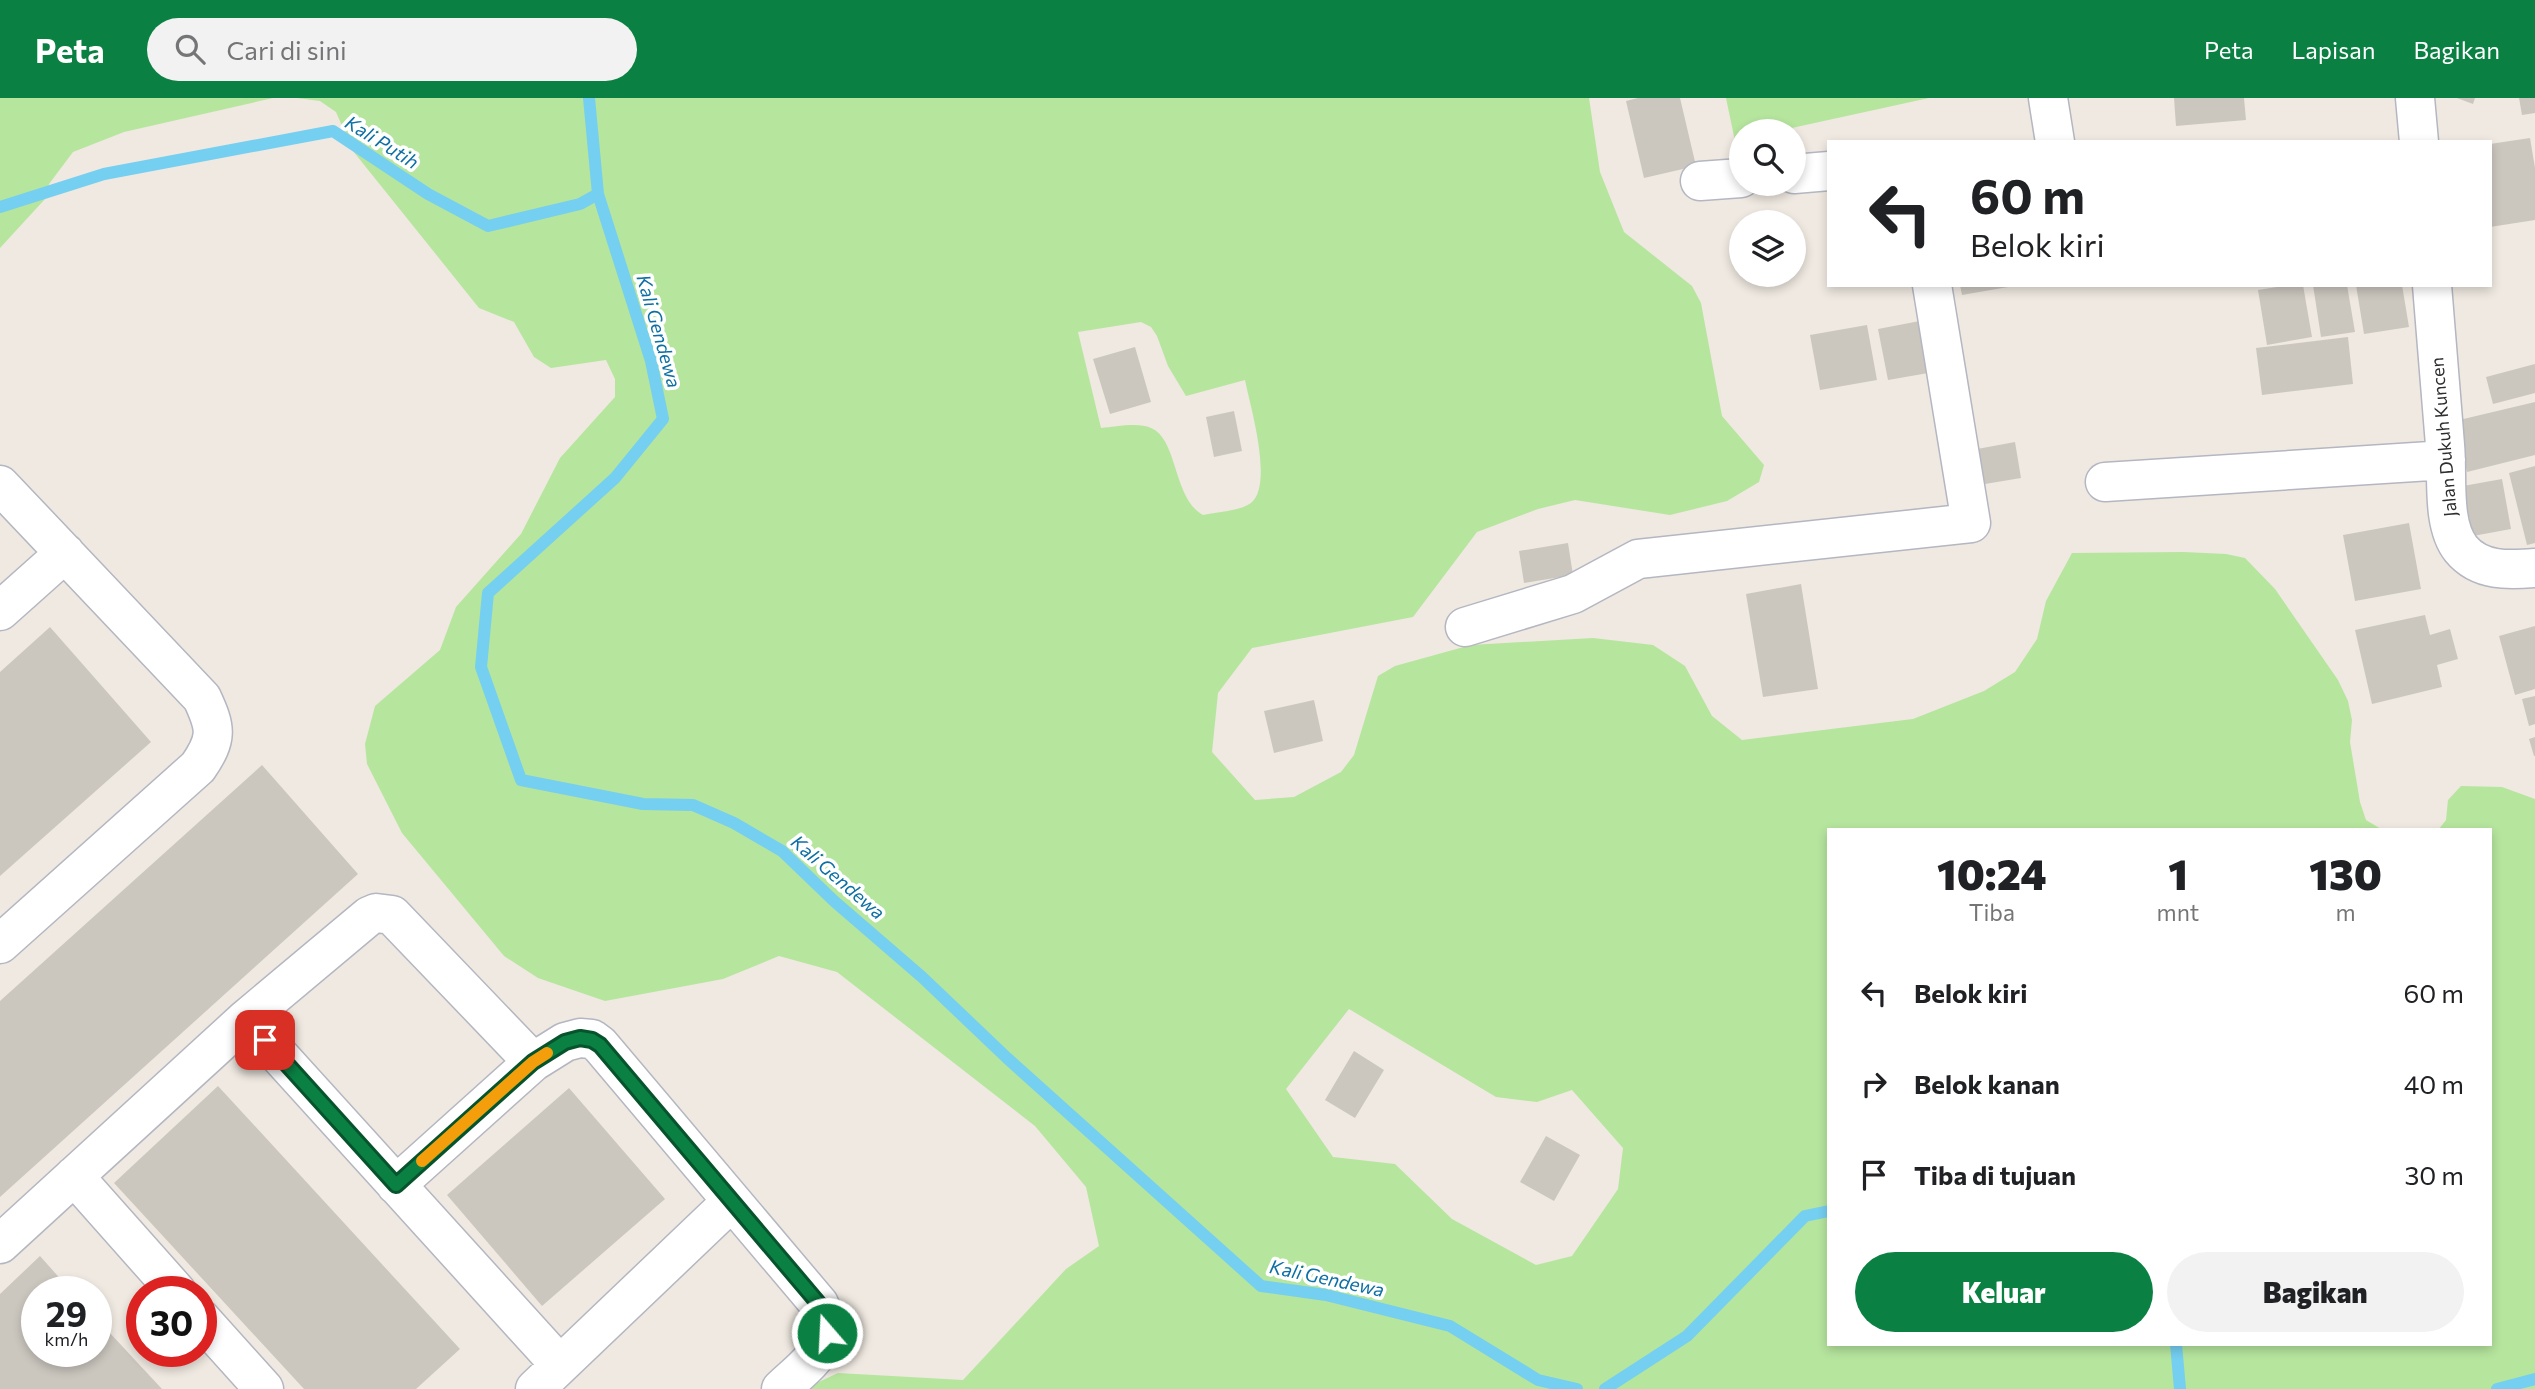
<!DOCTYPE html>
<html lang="id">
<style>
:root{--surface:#fff;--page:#f2f2f2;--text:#202124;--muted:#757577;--accent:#0b8043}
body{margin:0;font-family:Commissioner,sans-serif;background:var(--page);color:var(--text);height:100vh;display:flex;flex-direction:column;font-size:26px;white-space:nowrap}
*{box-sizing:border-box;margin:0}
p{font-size:23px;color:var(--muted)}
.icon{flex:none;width:38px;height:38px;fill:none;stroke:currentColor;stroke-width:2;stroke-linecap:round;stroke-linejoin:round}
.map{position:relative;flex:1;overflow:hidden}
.details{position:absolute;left:1827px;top:730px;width:665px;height:518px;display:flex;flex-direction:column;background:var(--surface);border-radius:0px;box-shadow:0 4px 10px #0003}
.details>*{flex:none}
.guide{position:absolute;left:1827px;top:42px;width:665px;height:147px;border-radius:0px;box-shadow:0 4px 10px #0003;background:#fff;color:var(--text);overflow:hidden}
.buttons{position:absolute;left:1729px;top:21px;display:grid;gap:14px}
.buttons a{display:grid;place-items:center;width:77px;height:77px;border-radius:50%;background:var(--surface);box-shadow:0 4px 10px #0003;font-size:35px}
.speed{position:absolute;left:21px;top:1178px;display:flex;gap:14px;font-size:35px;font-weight:700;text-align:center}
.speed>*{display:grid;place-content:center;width:91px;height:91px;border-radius:50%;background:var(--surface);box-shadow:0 4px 10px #0003;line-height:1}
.speed small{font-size:18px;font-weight:400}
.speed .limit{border:10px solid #d22;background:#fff;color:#111}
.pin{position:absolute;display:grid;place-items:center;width:60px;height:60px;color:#fff;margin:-30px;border-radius:14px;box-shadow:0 4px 10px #0006}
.me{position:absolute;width:77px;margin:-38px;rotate:341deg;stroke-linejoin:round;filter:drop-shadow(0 0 5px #0008)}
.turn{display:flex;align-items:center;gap:24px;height:147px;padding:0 28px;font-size:32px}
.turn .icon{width:91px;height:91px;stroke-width:2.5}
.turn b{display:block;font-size:49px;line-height:60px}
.eta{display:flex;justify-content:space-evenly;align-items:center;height:119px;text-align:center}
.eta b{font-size:42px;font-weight:800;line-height:49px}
.button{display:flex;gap:14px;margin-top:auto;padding:14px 28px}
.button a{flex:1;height:80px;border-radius:42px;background:var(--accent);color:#fff;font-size:28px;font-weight:800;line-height:80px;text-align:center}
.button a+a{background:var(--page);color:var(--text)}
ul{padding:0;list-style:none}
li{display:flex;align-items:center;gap:21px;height:91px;padding:0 28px}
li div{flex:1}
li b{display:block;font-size:26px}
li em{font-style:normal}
header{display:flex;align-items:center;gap:42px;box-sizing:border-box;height:98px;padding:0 35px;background:var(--accent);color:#fff}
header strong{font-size:33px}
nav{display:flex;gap:38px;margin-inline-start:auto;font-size:24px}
.search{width:490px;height:63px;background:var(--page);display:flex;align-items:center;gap:18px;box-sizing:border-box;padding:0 24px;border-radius:38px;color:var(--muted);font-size:26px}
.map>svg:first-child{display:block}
.green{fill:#b6e59e;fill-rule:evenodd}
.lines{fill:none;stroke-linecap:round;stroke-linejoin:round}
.stream{stroke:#75cff0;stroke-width:12}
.building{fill:#cbc7bf}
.street-casing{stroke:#b4b7c1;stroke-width:41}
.street{stroke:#fff;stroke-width:38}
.route-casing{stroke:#07532c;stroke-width:18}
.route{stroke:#0b8043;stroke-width:12}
.slow{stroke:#f59e0b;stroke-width:12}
.labels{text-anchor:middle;stroke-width:7;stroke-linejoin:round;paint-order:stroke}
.street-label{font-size:18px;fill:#2e2e2e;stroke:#fff}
.water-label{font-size:19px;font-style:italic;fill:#0d6fa3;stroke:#fff}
</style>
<header>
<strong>Peta</strong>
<div class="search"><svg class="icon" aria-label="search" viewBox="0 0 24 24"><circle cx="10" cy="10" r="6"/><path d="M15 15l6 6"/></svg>Cari di sini</div>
<nav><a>Peta</a><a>Lapisan</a><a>Bagikan</a></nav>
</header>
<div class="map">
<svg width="2535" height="1291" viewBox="0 0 2535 1291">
<rect width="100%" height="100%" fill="#efe9e1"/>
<path class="green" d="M0,0H273L124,34L73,54L49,86L45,101L0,150Z
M297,0H1589L1600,74L1624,134L1692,188L1701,205L1722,318L1764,367L1759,384L1727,403L1670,417L1575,402L1538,411L1477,434L1413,519L1252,550L1218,595L1212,654L1255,702L1294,699L1341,674L1354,657L1378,578L1395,568L1471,547L1593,540L1653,547L1685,568L1712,618L1742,642L1913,621L1984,593L2015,574L2037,541L2046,503L2072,455L2184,454L2226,456L2245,460L2275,491L2338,582L2348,603L2352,622L2350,644L2360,704L2366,722L2381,731L1829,732V1246H2490V732L2439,731L2446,722L2448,702L2461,688L2502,689L2535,701V1291H804L838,1275L963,1282L1066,1171L1099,1148L1086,1089L1035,1028L837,874L779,858L723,881L605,903L538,880L504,858L402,735L367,666L365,646L375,608L440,552L456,509L521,436L560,360L615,299V281L606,262L551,270L534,259L514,224L479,210L353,53L336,14L320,3ZM1141,224L1151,229L1157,238L1168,268L1186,298L1245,282C1250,307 1274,387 1251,405C1240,413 1217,414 1203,417C1173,401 1178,341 1151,330C1138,324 1115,329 1101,330L1078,234ZM1349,911L1496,999L1537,1004L1572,992L1623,1050L1618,1091L1572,1158L1536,1167L1452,1121L1395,1066L1333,1059L1286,991Z
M1726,0H1929L1778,33H1741V41L1735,43Z"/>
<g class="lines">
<path class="stream" d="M598,96L651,263L663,321L615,380L488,495L481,569L521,682L643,706L693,707L734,725L782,753L834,803L922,879L1007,960L1261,1188L1326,1197L1450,1228L1538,1282L1577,1291
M0,109L104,76L333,33L428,96L488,128L580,106L598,96L589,0
M2176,1246L2180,1291
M1605,1291L1687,1238L1805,1118L1829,1113
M2497,1291L2535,1281"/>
</g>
<path class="building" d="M1638,0H1680L1696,68L1644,80L1626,3Z
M2174,0H2244L2246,22L2176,28Z
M2457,0H2475L2473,6Z
M2519,0H2535V15L2522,17Z
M2530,40L2535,70V122L2490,129V46Z
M1960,187H2008V189L1962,197Z
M2289,187H2303L2312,239L2267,247L2258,192Z
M2313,187H2347L2355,234L2321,239Z
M2356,187H2402L2409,229L2364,236Z
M1925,222L1934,274L1888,282L1878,231Z
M1867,227L1877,282L1820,292L1810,237Z
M2348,239L2353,286L2262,297L2256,250Z
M1135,249L1151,304L1110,316L1093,261Z
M2535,266V295L2493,306L2486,279Z
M2535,304V357L2467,374L2455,323Z
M1234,313L1242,353L1214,359L1206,319Z
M2015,344L2021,380L1967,389L1961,354Z
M2535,368V445L2527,447L2509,375Z
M2502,381L2511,431L2473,438L2463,388Z
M2409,425L2421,491L2355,503L2343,437Z
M1568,445L1573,477L1524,485L1519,453Z
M1801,486L1818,591L1763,599L1746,496Z
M2425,517L2430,537L2450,531L2458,561L2437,567L2442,589L2372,606L2355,532Z
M2535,528V591L2515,597L2499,538Z
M50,529L151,644L0,778V574Z
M2535,598V626L2529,628L2522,601Z
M1314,602L1323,643L1274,655L1264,613Z
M2535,639V658H2534L2529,641Z
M262,667L358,776L0,1099V903Z
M1354,953L1384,972L1355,1020L1325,1002Z
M218,988L460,1251L416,1291H304L114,1085Z
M569,990L665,1101L542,1208L447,1097Z
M1546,1038L1580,1057L1554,1103L1520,1084Z
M40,1158L72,1194H37V1253H96V1220L162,1291H0V1196Z"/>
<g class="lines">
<defs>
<path id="street" d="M2048,0L2055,44
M2415,0L2419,44
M1794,76L1829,73
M1700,83L1741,80
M2432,187C2436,240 2441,294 2445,347C2448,377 2441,426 2461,451C2480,474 2509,472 2535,470
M2105,384L2446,362
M0,387L202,600C216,630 218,640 198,669L0,846
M0,513L65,455
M1465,529L1573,496L1638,461L1971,425L1932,187
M246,921L560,1267
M74,1078L177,1194
M396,1087L533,964L565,944L580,940L592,941L600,947L819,1206C840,1247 808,1265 781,1291
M0,1146L246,921L369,818L376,815L392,817L533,964
M201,1221L264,1291
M535,1291L731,1104"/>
</defs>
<use href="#street" class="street-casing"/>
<use href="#street" class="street"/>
</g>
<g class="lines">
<defs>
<path id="route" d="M265,942L396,1087L533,964L565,944L580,940L592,942L600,947L819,1206L826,1220L827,1235"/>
</defs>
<use href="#route" class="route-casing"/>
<use href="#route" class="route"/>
<path class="slow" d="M422,1063L533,964L547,955"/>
</g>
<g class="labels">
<g class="street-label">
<text transform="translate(2444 339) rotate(-95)" y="6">Jalan Dukuh Kuncen</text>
</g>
<g class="water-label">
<text transform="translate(382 44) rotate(32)" y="7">Kali Putih</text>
<text transform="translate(659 233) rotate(74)" y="7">Kali Gendewa</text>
<text transform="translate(838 779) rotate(41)" y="7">Kali Gendewa</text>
<text transform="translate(1327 1180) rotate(12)" y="7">Kali Gendewa</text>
</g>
</g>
</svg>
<div class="buttons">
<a><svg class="icon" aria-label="search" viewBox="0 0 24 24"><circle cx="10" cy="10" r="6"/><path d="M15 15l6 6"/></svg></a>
<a><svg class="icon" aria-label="layers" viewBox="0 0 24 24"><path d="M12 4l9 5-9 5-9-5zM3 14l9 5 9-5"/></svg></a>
</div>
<div class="speed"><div>29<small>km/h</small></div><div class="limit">30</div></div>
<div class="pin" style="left:265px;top:942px;background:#d93025"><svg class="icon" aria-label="arrive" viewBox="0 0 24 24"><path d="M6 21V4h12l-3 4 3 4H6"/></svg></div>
<svg class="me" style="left:827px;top:1235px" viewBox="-20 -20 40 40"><circle r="17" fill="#0b8043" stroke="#fff" stroke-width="3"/><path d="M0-11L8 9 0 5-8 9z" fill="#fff"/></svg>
<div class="guide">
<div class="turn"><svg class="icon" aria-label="left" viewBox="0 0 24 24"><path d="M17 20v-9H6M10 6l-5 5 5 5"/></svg><div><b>60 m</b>Belok kiri</div></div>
</div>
<section class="details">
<div class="eta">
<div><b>10:24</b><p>Tiba</p></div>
<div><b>1</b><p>mnt</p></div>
<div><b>130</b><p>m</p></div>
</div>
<ul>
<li><svg class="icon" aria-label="left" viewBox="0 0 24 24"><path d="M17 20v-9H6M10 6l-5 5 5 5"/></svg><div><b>Belok kiri</b></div><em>60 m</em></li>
<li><svg class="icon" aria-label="right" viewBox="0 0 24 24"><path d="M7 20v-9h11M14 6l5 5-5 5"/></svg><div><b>Belok kanan</b></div><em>40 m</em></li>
<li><svg class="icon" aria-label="arrive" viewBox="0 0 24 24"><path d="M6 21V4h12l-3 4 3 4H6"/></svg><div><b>Tiba di tujuan</b></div><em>30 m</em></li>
</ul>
<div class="button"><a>Keluar</a><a>Bagikan</a></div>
</section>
</div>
